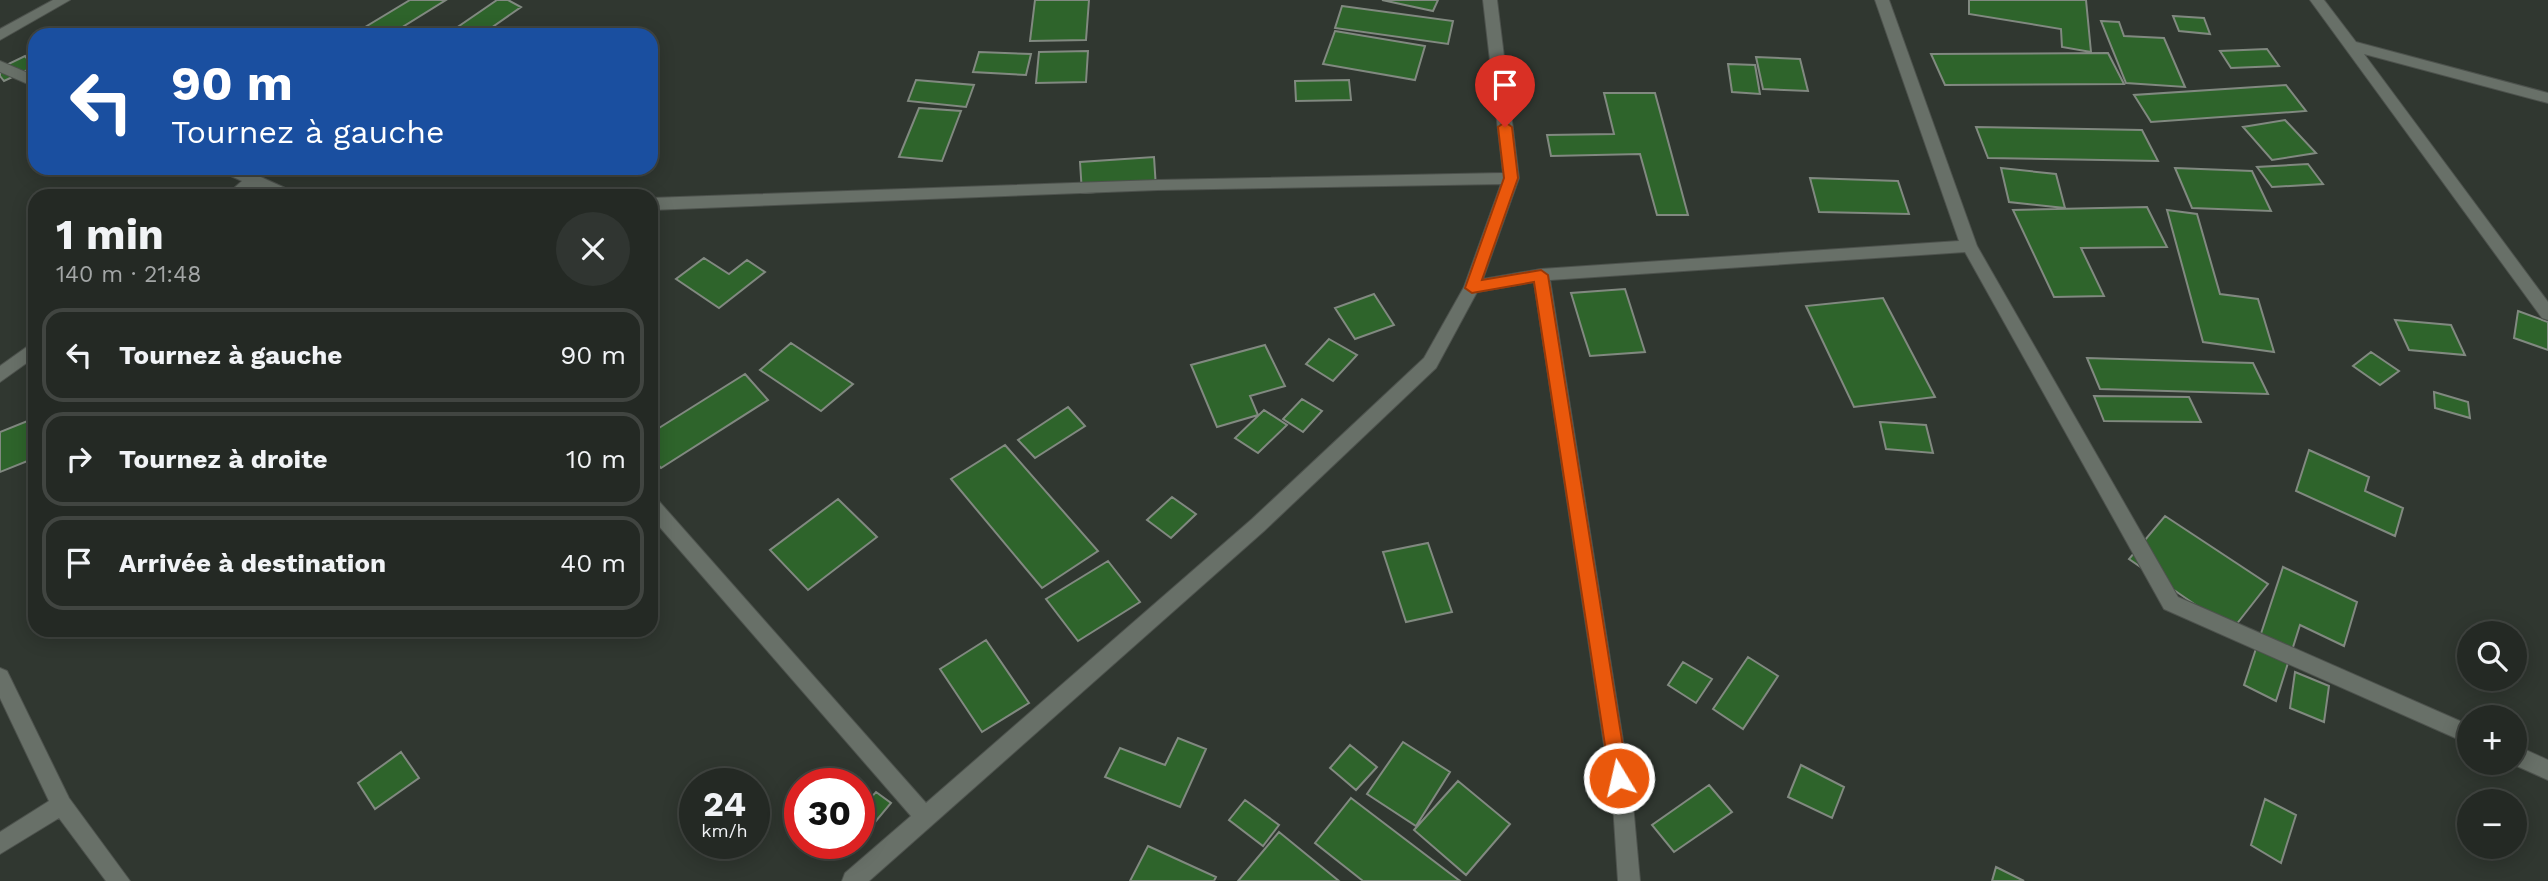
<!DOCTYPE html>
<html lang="fr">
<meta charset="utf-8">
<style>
:root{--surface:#242924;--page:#303531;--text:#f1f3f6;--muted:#a3a6a6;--line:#414541}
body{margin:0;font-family:"Work Sans",sans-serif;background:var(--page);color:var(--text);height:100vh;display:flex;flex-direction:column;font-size:26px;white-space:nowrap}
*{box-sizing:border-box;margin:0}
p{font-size:23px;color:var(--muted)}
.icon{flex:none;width:38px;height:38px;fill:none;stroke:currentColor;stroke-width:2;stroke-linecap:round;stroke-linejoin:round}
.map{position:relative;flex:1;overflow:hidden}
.panel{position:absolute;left:28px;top:189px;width:630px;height:448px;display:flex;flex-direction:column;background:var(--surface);border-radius:21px;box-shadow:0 4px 18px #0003,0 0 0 2px var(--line)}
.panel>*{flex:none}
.hud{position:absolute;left:28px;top:28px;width:630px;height:147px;border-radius:21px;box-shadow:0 4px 18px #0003,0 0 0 2px var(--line);background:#1a4fa0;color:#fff;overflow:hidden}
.buttons{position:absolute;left:2457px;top:621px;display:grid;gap:14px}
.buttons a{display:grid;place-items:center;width:70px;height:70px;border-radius:50%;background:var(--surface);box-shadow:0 4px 18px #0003,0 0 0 2px var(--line);font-size:35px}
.speed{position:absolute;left:679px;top:768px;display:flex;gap:14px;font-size:35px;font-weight:700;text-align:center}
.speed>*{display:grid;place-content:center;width:91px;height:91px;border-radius:50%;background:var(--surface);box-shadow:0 4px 18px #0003,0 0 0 2px var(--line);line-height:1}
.speed small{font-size:18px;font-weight:400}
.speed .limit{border:10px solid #d22;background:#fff;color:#111}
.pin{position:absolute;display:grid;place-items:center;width:60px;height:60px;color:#fff;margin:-72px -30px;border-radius:50% 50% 50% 0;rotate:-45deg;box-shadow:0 0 7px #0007}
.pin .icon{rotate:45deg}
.me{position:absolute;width:77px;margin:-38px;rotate:351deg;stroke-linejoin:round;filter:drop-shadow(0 0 5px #0008)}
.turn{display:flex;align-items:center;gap:24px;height:147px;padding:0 28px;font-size:32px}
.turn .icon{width:91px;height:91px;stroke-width:2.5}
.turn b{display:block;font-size:49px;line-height:60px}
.round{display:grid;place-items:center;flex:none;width:74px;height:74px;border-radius:37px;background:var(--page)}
.head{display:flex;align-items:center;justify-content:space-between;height:119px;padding:0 28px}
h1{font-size:42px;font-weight:700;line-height:52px}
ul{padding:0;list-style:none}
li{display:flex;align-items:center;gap:21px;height:94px;margin:0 14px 10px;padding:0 14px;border:4px solid var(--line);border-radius:21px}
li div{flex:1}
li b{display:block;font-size:26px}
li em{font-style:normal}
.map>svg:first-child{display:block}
.building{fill:#2e642b;stroke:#818980;stroke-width:2}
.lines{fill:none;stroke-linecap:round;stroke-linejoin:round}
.minor-casing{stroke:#4d524d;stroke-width:2}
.minor{fill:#687068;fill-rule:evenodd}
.route{fill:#ea580c;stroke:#983908;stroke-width:2}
</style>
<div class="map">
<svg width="2548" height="881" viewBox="0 0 2548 881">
<rect width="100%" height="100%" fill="#303730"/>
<path class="building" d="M410,0H446L401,28L413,35H352Z
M497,0H508L521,7L481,35H446Z
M1035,0H1089L1086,40L1030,41Z
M1382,0H1438L1433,11Z
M1969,0H2086L2091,52L2062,47L2061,29L1969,14Z
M1342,6L1453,21L1448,44L1335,28Z
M2173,16L2204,18L2210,34L2179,31Z
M2101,21L2119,22L2124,36L2164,38L2185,87L2126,83Z
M1335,31L1425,46L1415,80L1323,64Z
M2267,49L2279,66L2231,68L2220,51Z
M1088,51L1086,82L1036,83L1039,52Z
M979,52L1031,54L1026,75L973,72Z
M2108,53L2124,84L1945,85L1931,54Z
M25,56L34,67L4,81L0,76V68Z
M1756,57L1800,59L1808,91L1763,89Z
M1728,64L1755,65L1760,94L1732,92Z
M916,80L974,85L966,107L908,101Z
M1349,80L1351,100L1296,101L1295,81Z
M2286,85L2306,111L2151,122L2134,95Z
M1604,93H1655L1688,215H1657L1640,154L1551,156L1547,135L1614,134Z
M919,108L961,111L942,161L899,157Z
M2285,120L2316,153L2272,160L2243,127Z
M1976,127L2142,130L2158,161L1988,158Z
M1154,157L1156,188L1082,193L1080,162Z
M2308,164L2323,184L2272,187L2257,167Z
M2001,168L2056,174L2065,208L2009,202Z
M2175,168L2252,171L2271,211L2192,208Z
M1810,178L1898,181L1909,214L1819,212Z
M2147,207L2167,247L2081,248L2104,296L2054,297L2013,210Z
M2167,210L2197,214L2220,294L2258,299L2274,352L2203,342Z
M704,258L729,274L747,260L765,272L719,308L676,279Z
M1625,289L1645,352L1590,356L1571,293Z
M1374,294L1394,325L1355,339L1335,308Z
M1883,298L1935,397L1854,407L1806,306Z
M2518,311L2548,322V350L2514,338Z
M2395,320L2451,325L2465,355L2409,350Z
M1329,339L1357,355L1333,381L1306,364Z
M791,343L853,384L821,411L760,370Z
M1265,345L1285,386L1250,396L1258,415L1217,427L1191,365Z
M2371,352L2399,371L2380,385L2353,366Z
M2087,358L2253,363L2268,394L2100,389Z
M745,374L768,400L661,468L651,457V433Z
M2434,392L2468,402L2470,418L2435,408Z
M2094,396L2189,397L2201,422L2104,421Z
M1302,399L1322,411L1303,432L1283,419Z
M1068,407L1085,426L1035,458L1018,440Z
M1264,410L1287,425L1258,453L1235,438Z
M35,418V458L0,472V432Z
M1880,422L1926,425L1933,453L1886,449Z
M1005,445L1098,551L1042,588L951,479Z
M2309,450L2369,477L2365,491L2403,508L2395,536L2296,491Z
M1172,497L1196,514L1171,538L1147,520Z
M838,499L877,537L808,590L770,550Z
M2165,516L2268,584L2232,630L2129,559Z
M1428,543L1452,612L1406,622L1383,552Z
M1108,561L1140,602L1078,641L1046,599Z
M2283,567L2357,602L2344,646L2300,625L2276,701L2244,685Z
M986,640L1029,703L982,732L940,669Z
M1748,657L1778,676L1743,729L1713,709Z
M1683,662L1712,679L1696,703L1668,685Z
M2295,672L2329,686L2324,722L2290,708Z
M1178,738L1206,749L1180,807L1105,777L1120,748L1165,765Z
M1403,742L1450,772L1416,826L1367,794Z
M1350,745L1377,767L1356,790L1330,768Z
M401,752L419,778L375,809L358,783Z
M1801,765L1844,787L1832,818L1788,797Z
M1458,781L1510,824L1466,875L1414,830Z
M1709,785L1732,812L1674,852L1652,825Z
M876,792L891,803L861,839L859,811Z
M1351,798L1460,881H1363L1315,843Z
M2265,799L2296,815L2281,863L2251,845Z
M1245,800L1279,825L1263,846L1229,820Z
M1279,832L1339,881H1238Z
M1148,846L1216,877L1214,881H1130Z
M1996,867L2024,881H1992Z"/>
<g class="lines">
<defs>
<path id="minor" d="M53,0H70L0,40V29Z
M1483,0H1497L1519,178L1483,279L1541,269L1959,241L1875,0H1889L1977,246L2178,597L2469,725V744L2164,609L1965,252L1550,280L1633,804L1640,881H1618L1613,804L1534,282L1477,292L1436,368L1264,531L869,881H842L845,873L911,816L651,517V496L657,499L926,803L1252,519L1424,358L1464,287L1501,184L1158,190L651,210V198L1158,180L1503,173Z
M2310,0H2324L2356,42L2548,93V103L2364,54L2548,302V320L2542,318Z
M0,61L35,76V87L0,72Z
M219,168H241L294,192L297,196H275L255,187L244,196H225L242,181L222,172Z
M35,341V357L0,382V366Z
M0,668L7,671L69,798L130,881H106L59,818L0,854V832L49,801L0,698Z
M2515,745L2548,760V780L2510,763H2515Z"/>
</defs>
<use href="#minor" class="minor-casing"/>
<use href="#minor" class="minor"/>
</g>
<path class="route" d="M1505,122L1512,127L1518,178L1482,280L1541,270L1548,275L1628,778L1626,784L1619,787L1613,784L1610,778L1534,282L1472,293L1465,288L1504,178L1498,127Z"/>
</svg>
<div class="buttons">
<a><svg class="icon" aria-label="search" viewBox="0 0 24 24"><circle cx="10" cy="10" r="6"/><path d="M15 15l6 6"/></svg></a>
<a>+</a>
<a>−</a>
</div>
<div class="speed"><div>24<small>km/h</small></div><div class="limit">30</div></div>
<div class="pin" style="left:1505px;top:127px;background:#d93025"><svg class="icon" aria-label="arrive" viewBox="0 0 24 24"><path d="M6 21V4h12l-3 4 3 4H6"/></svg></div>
<svg class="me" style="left:1619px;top:778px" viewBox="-20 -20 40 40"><circle r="17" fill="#ea580c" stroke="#fff" stroke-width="3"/><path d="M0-11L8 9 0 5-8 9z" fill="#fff"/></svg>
<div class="hud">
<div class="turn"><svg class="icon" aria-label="left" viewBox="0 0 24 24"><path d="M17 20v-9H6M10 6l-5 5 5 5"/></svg><div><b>90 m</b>Tournez à gauche</div></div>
</div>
<section class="panel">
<div class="head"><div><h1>1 min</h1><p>140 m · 21:48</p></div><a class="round"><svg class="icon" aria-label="close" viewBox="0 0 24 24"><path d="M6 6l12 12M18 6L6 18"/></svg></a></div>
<ul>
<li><svg class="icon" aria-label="left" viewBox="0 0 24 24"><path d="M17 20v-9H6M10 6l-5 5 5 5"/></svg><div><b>Tournez à gauche</b></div><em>90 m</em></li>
<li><svg class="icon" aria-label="right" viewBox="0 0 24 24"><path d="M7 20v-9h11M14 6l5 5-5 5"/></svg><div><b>Tournez à droite</b></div><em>10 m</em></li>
<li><svg class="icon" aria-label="arrive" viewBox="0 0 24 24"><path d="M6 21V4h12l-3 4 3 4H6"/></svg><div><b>Arrivée à destination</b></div><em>40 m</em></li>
</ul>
</section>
</div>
